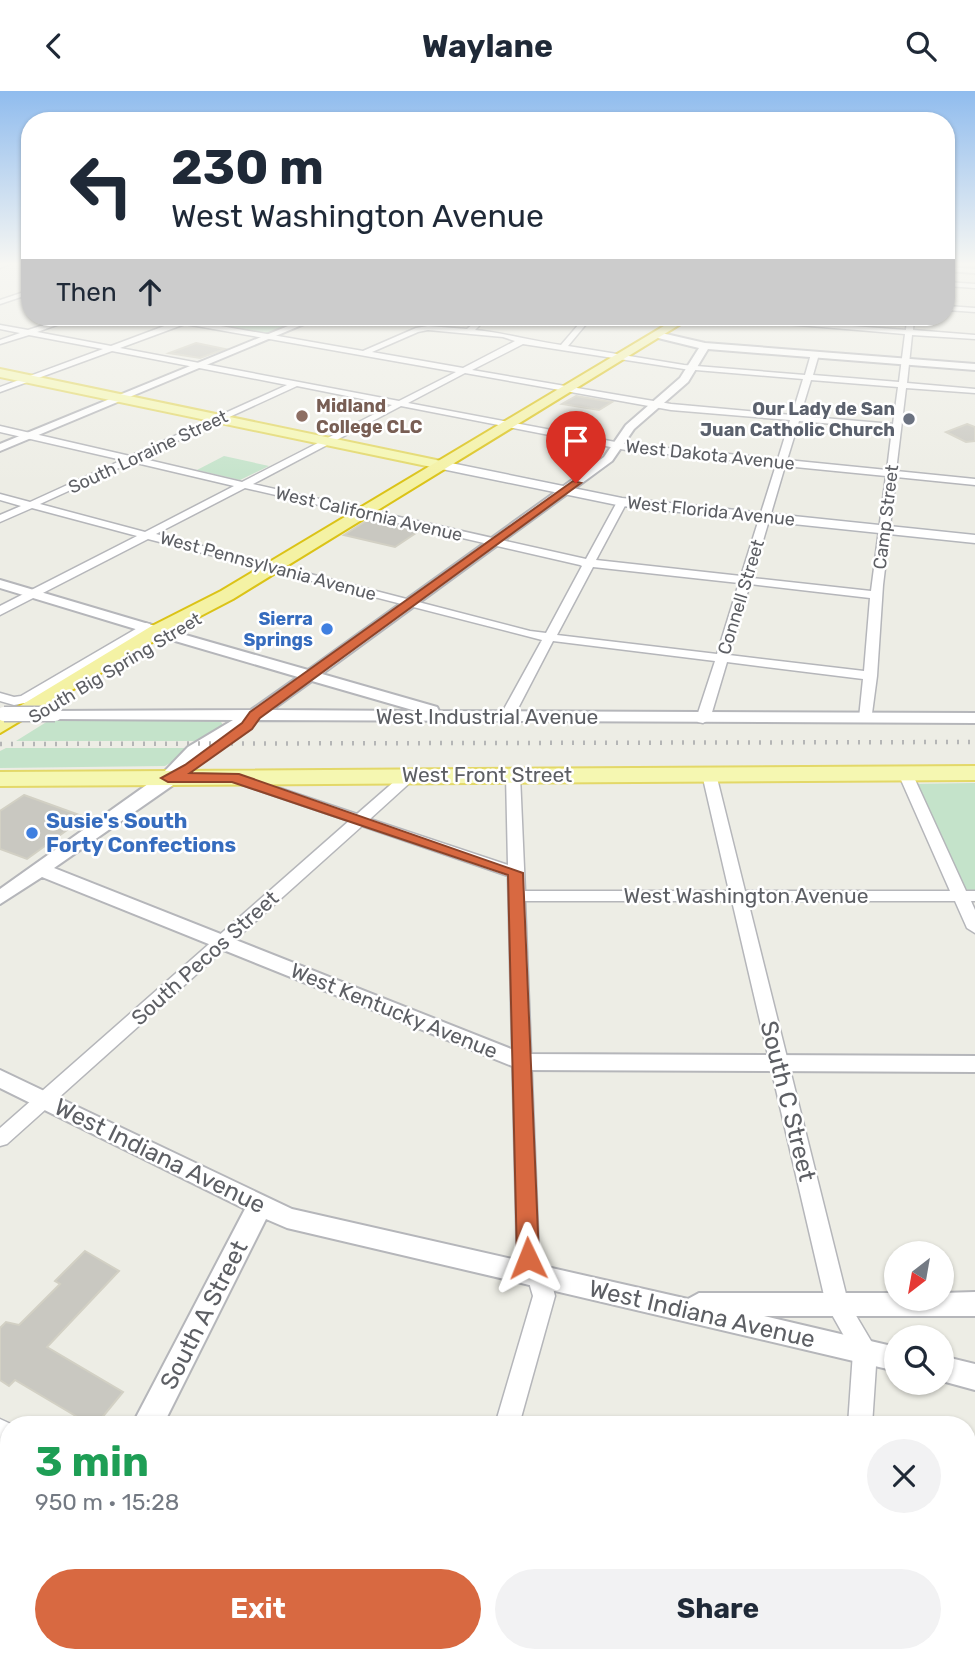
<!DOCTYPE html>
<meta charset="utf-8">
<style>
:root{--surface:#fff;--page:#f2f2f3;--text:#1f2937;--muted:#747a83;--accent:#d86941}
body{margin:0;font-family:Rubik,sans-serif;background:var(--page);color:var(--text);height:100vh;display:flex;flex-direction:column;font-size:26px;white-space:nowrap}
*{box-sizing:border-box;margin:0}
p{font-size:23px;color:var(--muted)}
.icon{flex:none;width:38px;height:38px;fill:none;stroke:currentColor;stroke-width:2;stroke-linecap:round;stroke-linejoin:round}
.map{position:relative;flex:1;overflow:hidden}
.details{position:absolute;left:0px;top:1325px;width:976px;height:247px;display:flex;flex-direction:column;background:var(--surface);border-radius:28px 28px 0 0;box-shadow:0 2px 5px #0004}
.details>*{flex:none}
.guide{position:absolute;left:21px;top:21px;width:934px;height:214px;border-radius:28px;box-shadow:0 2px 5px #0004;background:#fff;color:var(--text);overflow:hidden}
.needle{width:46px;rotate:211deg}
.tools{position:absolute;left:884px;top:1150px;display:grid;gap:14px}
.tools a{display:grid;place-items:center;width:70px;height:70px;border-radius:50%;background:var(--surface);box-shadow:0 2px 5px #0004;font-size:35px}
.pin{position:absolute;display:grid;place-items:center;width:60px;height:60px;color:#fff;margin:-72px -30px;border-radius:50% 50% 50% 0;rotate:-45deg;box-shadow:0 0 7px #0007}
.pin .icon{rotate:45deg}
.me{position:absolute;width:77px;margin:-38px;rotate:358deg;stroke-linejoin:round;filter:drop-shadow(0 0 5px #0008)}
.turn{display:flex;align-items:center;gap:24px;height:147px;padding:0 35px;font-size:32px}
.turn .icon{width:91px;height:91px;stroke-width:2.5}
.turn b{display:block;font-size:49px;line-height:60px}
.then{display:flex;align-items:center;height:66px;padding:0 35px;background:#0003;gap:14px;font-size:26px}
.round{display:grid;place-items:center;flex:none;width:74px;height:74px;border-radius:37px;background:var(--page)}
.overview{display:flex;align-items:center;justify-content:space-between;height:119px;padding:0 35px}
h1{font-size:42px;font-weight:700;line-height:52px;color:#1e9e55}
.button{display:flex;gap:14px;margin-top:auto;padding:14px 35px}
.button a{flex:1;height:80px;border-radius:42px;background:var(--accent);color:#fff;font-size:28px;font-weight:700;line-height:80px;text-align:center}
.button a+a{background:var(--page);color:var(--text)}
header{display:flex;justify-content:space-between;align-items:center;height:91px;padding:0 35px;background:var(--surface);font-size:32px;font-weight:700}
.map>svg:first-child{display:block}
.green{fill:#c4e3ca}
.building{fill:#c9c8c1;stroke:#d2d0c4;stroke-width:2}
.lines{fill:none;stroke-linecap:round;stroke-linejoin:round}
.minor-casing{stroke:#b5b6ba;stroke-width:3}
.tertiary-casing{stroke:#b5b6ba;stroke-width:4}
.secondary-casing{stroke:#b4b6bb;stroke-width:3}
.primary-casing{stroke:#e3d868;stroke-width:4}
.trunk-casing{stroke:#dbc317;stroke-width:4}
.minor{fill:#fff;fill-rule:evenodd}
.tertiary{fill:#fff;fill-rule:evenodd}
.secondary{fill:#fff;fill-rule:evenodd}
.primary{fill:#f5f7b1;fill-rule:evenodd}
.trunk{fill:#f4f2a4;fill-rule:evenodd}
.rail{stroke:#b5b6b6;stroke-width:4.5;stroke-dasharray:2 9;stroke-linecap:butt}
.tertiary-bridge-casing{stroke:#b5b6ba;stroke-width:17;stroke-linecap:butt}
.tertiary-bridge{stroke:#fff;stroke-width:14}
.route{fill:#d86941;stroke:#8c442a;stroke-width:2}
.education-dot{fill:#8d6e63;stroke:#fff;stroke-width:2.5}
.worship-dot{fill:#6b7280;stroke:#fff;stroke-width:2.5}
.shop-dot{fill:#3f7fe0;stroke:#fff;stroke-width:2.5}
.labels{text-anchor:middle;stroke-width:5;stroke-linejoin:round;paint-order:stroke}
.far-education-label{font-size:18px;font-weight:bold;fill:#785e54;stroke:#fff;text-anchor:start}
.far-worship-label{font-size:18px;font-weight:bold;fill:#5b616d;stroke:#fff;text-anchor:end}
.far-street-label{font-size:18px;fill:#5d5f64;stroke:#fff}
.far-shop-label{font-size:18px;font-weight:bold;fill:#366cbe;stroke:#fff;text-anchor:end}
.street-label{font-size:21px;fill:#5d5f64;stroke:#fff}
.shop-label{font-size:21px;font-weight:bold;fill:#366cbe;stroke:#fff;text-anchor:start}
.near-street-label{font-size:24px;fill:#5d5f64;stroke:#fff}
</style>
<header><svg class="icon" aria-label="back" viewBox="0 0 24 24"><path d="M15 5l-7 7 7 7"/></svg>Waylane<svg class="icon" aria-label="search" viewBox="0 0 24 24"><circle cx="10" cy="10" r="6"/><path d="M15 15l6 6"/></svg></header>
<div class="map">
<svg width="975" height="1571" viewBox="0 0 975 1571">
<rect width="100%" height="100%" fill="#edede5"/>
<path class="green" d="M205,226H311L271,243L196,230Z
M224,365L269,375L240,389L197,379Z
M220,629L224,636L205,650H16L48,630Z
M6,657H195L165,675L0,677V660Z
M975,692V805H960L910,693Z"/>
<path class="building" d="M196,252L225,258L200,267L169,262Z
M576,305L612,311L599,319L562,313Z
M967,333L975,336V350L966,351L946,341Z
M369,428L419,440L395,456L344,444Z
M24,704L85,726L27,768L0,758V720Z
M85,1160L119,1180L47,1256L123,1301L96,1334H91L15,1289L9,1295L0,1289V1237L6,1231L19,1234L60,1193L55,1190Z"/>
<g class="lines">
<defs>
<path id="minor" d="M0,173H9L0,177Z
M947,191L975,193V197L947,195Z
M30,199V203L0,213V209Z
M947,215L975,217V221L947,219Z
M69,226H79L37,241L111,255L175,231L155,226H170L363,260L416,237L428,235L467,238L481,226H488L475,239C505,242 532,250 561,254L585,226H592L568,255L684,274L805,284L811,263L815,261L819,263L813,284L899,291L905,243L703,226H733L906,239L907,226H914L913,239L975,244V248L912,244L907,292L975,298V302L906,297L896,380L975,388V394L896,386L883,494L877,585L871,630H861L859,627L863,588L727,571L710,628L703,632L698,631L696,628L715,570L553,550L513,627L506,631L499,627L542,549L148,448L0,524V515L137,445L32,417L0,431V424L21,415L0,409V403L30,411L122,369L0,341V335L130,365L287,294L112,260L0,301V296L103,258L29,244L0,253V249L20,242L0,238V234L28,239ZM185,233L456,281L399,310L120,257ZM428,239L503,246L515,250L463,277L372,261L418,241ZM523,253L684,278L803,288L792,324L671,313L472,279ZM465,282L671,319L790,329L778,368L626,353L408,312ZM811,289L898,296L893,333L800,325ZM297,295L392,314L242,391L140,367ZM401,315L626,359L776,374L741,485L596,469L627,411L622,408L617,411L586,468L253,393ZM799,330L892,338L887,379L787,369ZM132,371L234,395L145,441L40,413ZM785,375L886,385L871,500L752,487ZM245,397L580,474L582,475L546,542L530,540L156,443ZM593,476L739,492L717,563L557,544ZM750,493L870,507L864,580L729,564Z
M376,226H384L378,232H372Z
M646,226H681L686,228L682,230Z
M146,532L150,533V539L30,611L14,614L0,610V602L14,606L21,605Z
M905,678L912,682L966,800H975V810H971L975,819V842L967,837L955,810H748L848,1211L877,1260L872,1334H848L853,1261L826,1213L732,810H525L539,1166L550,1186L555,1205L519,1334H495L533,1205L528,1188L517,1167L508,785L362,735L7,1053L0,1055V1037L349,730L231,690L229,687L231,684H241L357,723L404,682H414L416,685L414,688L370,728L508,774L506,684L513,680L520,684L525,800H729L702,683L709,679L716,683L745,800H950L898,682Z
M0,1328L13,1334H9V1355L0,1352Z
M9,1412V1443L0,1447V1415Z
M427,1563H455L452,1571H424Z
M641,1563H694L698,1571H644Z
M831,1563H859V1571H831Z"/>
<path id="tertiary" d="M947,176L975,178V182L947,180Z
M310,226H321L0,360V353Z
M657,241L705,252L975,273V279L708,258L688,291L634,338L612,370L322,583L437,616L439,620L975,622V632L258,629L213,654L185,677L189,681L186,685L54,777L524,963L975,965V981L522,979L42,786L0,813V798L162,683L188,656L233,629L55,628L49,626V620L251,619L298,586L165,547V541H175L308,579L604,366L626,334L680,287L699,257L654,246ZM312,590L416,620L272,619Z
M0,489L162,537L164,540L162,543H152L0,497Z
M0,979L292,1118L688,1208L699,1202H896V1208H942V1202L975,1201V1225H764L896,1256V1280L287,1137L266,1128L163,1334H132L245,1118L0,997Z
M942,1265L975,1273V1299L942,1290Z
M11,1563H46L43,1571H8Z"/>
<path id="secondary" d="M441,370L622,407L975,444V452L622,415L437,377V371Z"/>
<path id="primary" d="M0,278L441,370L448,374L441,378L0,286Z
M975,675V689L0,695V681Z"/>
<path id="trunk" d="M679,226H692L233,508L164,544L0,642V627L150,536L221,500Z"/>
</defs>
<use href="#minor" class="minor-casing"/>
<use href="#tertiary" class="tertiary-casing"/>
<use href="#secondary" class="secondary-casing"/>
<use href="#primary" class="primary-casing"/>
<use href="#trunk" class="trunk-casing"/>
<use href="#minor" class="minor"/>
<use href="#tertiary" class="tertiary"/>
<use href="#secondary" class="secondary"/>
<use href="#primary" class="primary"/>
<use href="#trunk" class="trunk"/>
<path class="rail" d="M0,653L975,651"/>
<defs>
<path id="tertiary-bridge" d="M4,623H55"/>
</defs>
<use href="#tertiary-bridge" class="tertiary-bridge-casing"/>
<use href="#tertiary-bridge" class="tertiary-bridge"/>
</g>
<linearGradient id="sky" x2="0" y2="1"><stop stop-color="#90bcee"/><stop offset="0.44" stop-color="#f7f7f3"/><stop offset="1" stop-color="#f7f7f3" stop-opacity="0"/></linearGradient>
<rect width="975" height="393" fill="url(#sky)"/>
<path class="route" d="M573,390L581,392L260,627L252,638L190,682L239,683L523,782L539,1167L536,1174L528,1176L520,1174L517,1167L508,784L232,691H168L161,687L185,674L242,632L250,621Z"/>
<circle class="education-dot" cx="302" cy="325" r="7"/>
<circle class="worship-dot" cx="909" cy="328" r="7"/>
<g class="shop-dot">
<circle cx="327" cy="538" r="7"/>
<circle cx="32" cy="742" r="7"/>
</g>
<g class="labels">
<g class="far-education-label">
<text x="316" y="321">Midland<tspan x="316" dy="21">College CLC</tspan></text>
</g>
<g class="far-worship-label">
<text x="895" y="324">Our Lady de San<tspan x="895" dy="21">Juan Catholic Church</tspan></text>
</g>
<g class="far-street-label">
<text transform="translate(148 361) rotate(-25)" y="6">South Loraine Street</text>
<text transform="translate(710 364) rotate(6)" y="6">West Dakota Avenue</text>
<text transform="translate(711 420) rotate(6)" y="6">West Florida Avenue</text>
<text transform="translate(369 423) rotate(13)" y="6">West California Avenue</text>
<text transform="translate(886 426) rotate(-83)" y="6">Camp Street</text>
<text transform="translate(268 475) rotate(15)" y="6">West Pennsylvania Avenue</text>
<text transform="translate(741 506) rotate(-73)" y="6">Connell Street</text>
<text transform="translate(115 577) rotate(-31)" y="6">South Big Spring Street</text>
</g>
<g class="far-shop-label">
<text x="313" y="534">Sierra<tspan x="313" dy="21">Springs</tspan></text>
</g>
<g class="street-label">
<text x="487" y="633">West Industrial Avenue</text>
<text x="487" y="691">West Front Street</text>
<text x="746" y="812">West Washington Avenue</text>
<text transform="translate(205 867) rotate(-42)" y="7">South Pecos Street</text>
<text transform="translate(394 920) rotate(22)" y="7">West Kentucky Avenue</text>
</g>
<g class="shop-label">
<text x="46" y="737">Susie's South<tspan x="46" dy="24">Forty Confections</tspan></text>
</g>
<g class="near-street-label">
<text transform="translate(788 1010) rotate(76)" y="8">South C Street</text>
<text transform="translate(160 1065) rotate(26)" y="8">West Indiana Avenue</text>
<text transform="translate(702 1223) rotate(13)" y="8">West Indiana Avenue</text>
<text transform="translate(204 1224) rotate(-63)" y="8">South A Street</text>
</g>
</g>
</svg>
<div class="tools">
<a><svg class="needle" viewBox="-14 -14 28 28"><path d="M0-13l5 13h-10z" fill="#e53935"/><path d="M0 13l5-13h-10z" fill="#747a83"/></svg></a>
<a><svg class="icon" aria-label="search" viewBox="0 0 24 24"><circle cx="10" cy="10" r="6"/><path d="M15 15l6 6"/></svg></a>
</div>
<div class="pin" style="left:576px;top:392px;background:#d93025"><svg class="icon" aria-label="arrive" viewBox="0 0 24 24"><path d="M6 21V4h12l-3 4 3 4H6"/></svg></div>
<svg class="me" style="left:528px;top:1167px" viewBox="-20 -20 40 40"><path d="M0-17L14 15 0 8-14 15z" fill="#d86941" stroke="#fff" stroke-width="4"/></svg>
<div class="guide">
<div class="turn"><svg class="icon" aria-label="left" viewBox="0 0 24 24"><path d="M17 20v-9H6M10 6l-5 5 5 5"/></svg><div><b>230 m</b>West Washington Avenue</div></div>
<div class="then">Then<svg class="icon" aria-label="ahead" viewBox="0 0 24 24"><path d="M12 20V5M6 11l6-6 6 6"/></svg></div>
</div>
<section class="details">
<div class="overview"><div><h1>3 min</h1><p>950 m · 15:28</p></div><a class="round"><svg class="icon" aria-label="close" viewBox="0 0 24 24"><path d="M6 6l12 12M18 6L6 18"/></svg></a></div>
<div class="button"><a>Exit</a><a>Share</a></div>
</section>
</div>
